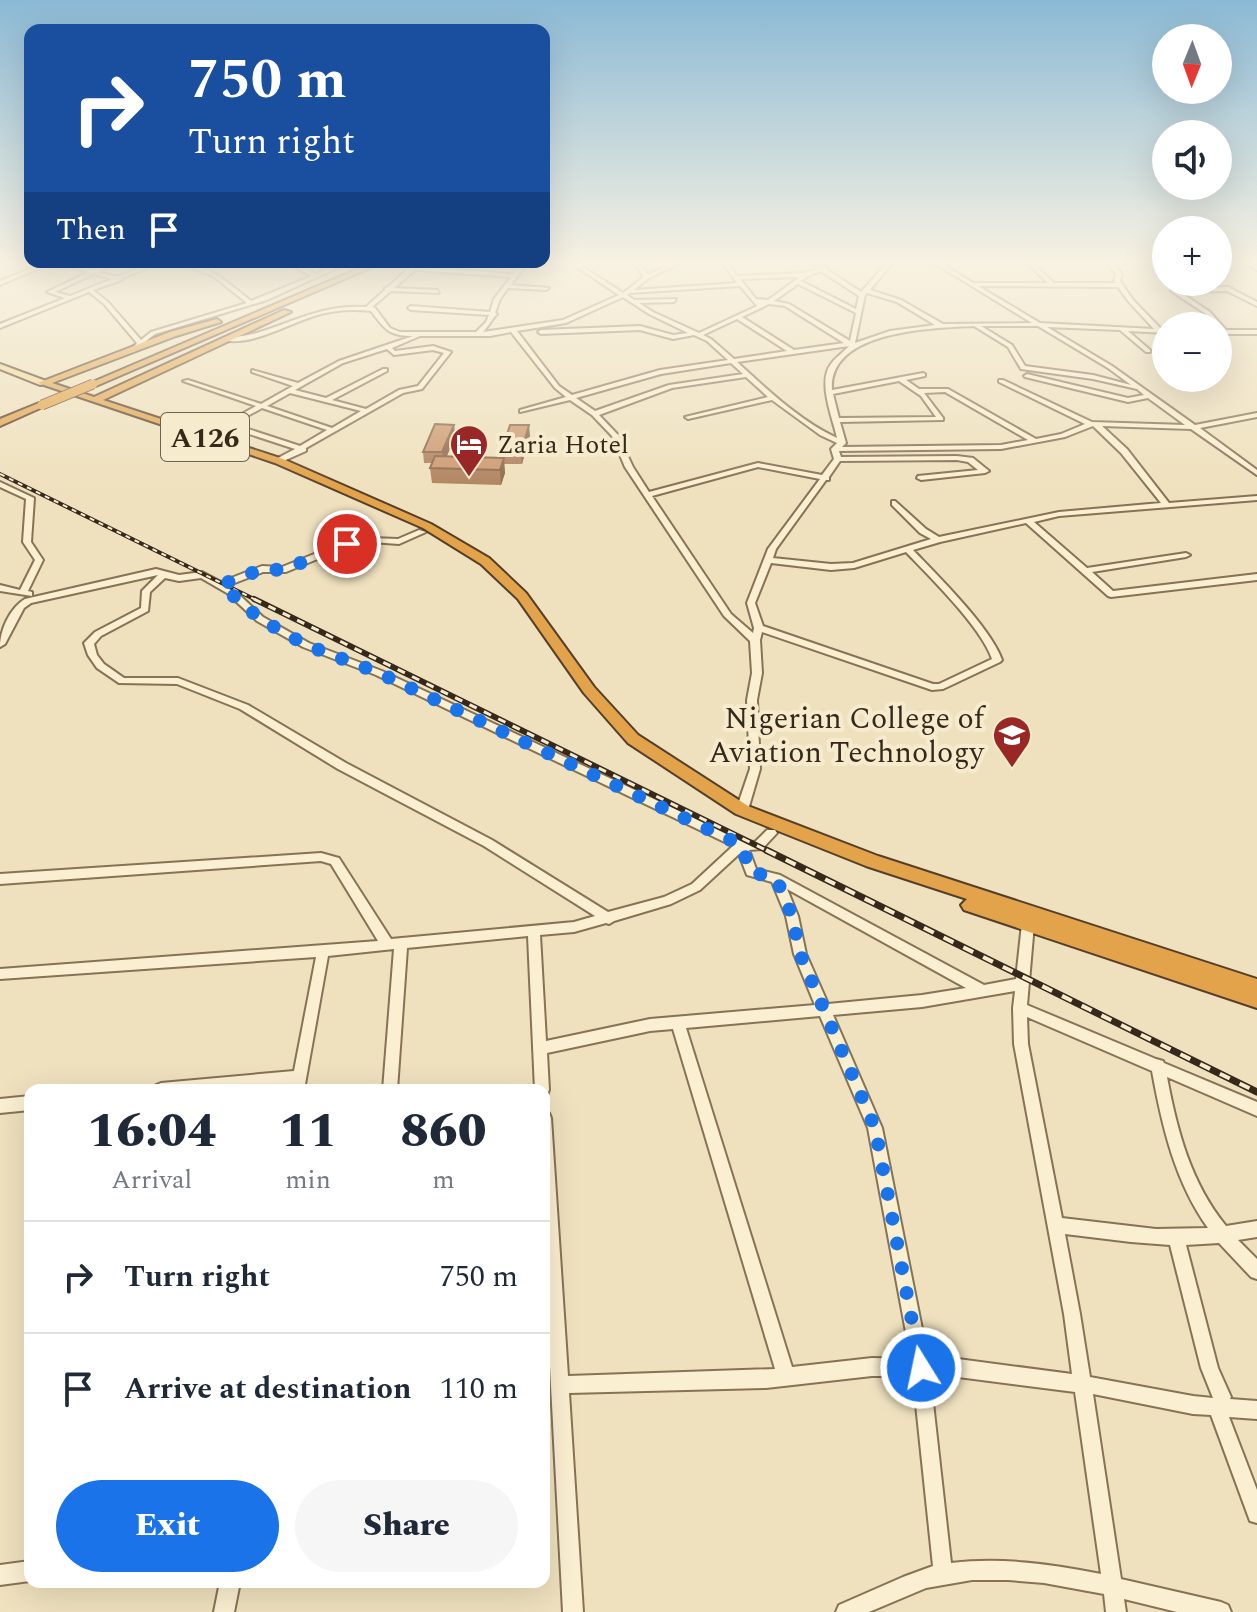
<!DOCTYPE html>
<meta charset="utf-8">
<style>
:root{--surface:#fff;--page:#f6f6f7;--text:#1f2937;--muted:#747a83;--line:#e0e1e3;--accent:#1a73e8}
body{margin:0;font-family:Spectral,serif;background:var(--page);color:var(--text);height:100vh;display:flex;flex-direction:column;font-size:30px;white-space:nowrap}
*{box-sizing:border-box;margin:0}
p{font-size:26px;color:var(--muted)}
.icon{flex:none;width:44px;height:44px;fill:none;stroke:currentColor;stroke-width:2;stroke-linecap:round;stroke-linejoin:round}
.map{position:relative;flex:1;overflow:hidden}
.drawer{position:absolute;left:24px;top:1084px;width:526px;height:504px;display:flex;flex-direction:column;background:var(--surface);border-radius:16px;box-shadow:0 8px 32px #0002}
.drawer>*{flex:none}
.top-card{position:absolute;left:24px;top:24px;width:526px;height:244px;border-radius:16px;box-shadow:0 8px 32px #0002;background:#1a4fa0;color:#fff;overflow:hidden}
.needle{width:52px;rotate:181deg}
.controls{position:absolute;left:1152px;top:24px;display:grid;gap:16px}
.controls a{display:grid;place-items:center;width:80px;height:80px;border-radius:50%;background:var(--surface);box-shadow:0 8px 32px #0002;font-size:40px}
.pin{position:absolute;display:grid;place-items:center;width:68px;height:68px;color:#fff;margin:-34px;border:4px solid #fff;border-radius:50%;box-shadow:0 2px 8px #0007}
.me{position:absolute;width:88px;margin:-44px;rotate:350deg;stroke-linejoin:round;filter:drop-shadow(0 0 6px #0008)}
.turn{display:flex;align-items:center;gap:28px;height:168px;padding:0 32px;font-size:36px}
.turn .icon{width:104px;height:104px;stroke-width:2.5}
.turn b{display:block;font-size:56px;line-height:68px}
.then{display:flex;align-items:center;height:76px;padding:0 32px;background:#0003;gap:16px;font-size:30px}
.eta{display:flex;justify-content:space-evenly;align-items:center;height:136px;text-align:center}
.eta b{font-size:48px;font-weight:800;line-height:56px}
.action{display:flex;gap:16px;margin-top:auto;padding:16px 32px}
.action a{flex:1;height:92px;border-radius:48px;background:var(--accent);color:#fff;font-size:32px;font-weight:800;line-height:92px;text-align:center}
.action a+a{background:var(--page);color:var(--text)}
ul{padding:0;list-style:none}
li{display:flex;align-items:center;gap:24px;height:112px;padding:0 32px;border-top:2px solid var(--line)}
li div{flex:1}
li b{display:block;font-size:30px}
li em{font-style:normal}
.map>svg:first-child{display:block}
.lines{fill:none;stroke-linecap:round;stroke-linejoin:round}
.minor-casing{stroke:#877256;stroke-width:4}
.major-casing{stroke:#553f2b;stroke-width:4}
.highway-casing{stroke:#553f2b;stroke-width:4}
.minor{fill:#faefd1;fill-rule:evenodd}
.major{fill:#f4d993;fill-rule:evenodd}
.highway{fill:#e2a34a;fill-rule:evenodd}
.rail-far2-casing{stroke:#36291b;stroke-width:4}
.rail-far1-casing{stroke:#36291b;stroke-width:6}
.rail-casing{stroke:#36291b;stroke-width:7}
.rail-far2{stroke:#f6ebcd;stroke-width:2;stroke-dasharray:5;stroke-linecap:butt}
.rail-far1{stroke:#f6ebcd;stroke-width:3;stroke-dasharray:8;stroke-linecap:butt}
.rail{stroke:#f6ebcd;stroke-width:4;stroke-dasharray:11;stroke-linecap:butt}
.highway-bridge-casing{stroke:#553f2b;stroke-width:11;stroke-linecap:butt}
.highway-bridge{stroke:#e2a34a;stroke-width:9}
.wall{fill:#b18562}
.shaded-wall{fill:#906c50}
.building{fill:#ce9b72;stroke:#906c50;stroke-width:2}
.route{stroke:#1a73e8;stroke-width:14;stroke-dasharray:0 25.2}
.labels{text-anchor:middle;stroke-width:8;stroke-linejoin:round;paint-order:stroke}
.far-poi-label{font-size:26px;fill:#36291b;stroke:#f6ebcd;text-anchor:start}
.shield{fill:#f6ebcd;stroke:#706350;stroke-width:2}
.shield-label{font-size:28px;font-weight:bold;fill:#36291b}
.poi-label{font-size:30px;fill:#36291b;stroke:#f6ebcd;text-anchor:end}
</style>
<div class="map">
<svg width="1257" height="1612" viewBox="0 0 1257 1612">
<rect width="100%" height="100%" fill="#efe1be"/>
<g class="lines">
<defs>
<path id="minor" d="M568,261H574L623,293L644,277L633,261H638L648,275L677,261H684L649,278L634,290L737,283L721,261H726L737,276L805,273L818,269L808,261C815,261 819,266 826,267V269L861,292L889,261H894L870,290L901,300L943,324L1032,323L931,261H937L973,283H1048L1025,261H1030L1054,283H1116L1114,281L1116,274L1107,263L1093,261H1166V265L1113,263L1122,274L1120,281L1133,300L1161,329H1166V333L1128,331L1150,350V352H1146L1120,330L1047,327L1112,366L1195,425L1257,413V417L1200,428L1257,470V475L1191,429L1102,426L1127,449L1169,503L1257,496V500L1059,516L1034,522L1087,568L1186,553L1190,555L1186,557L1092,572L1113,591L1257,574V580L1111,597L1108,596L1026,523L940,542L913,550C938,576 990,627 1002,660L1000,662L943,689L932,690L762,632L760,640L762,673L757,700L760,769L748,810L746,813H738L736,810L750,769L747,700L752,673L750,641L724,616L625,467L612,436L592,415L570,400L520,412V410L566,397L555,388L511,332L490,336H420L392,348L395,351L433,346L451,352L422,389L403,393L306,448V451L279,463L275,461L276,459L295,449L228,427L207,438H203V436L256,406L183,381L188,380L261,404L293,386L252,372V370L298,383L339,361L413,336C388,336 385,329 371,311C352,309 333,310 314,316C288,324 250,347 223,340C234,336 248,336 260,332C298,320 325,304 366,307L385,290V288L388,287L410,267L418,262L421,264L418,267L513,274L522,262H528L511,285L549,288L546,290L508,288L500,299L495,313L497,314C494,316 488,327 483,332L563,320L619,295ZM415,270L511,277L494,299L490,312L411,306L408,308L411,310L489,315L486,322L476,332H400L390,328L375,308L372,307L391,291L439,293L437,290L394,288ZM821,271L859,296L856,309L801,281L808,276ZM800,277L768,300L756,299L740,279ZM798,284L856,313L850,341L789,304L774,301ZM740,286L757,306L699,333L653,312L639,303L674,302L676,299L634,300L627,295L629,293ZM978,286L1118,287L1129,302L1154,329L1040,323ZM867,293L897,302L935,325L890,331L855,343L865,295ZM623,297L649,314L688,333L673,335L640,326L541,330L538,332L541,334L640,330L673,339L694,335L707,341L728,360L660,370L572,395L559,386L517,331L566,323ZM769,304L785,306L844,343L794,350L742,317ZM737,319L787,351L734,359L711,339L703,335ZM974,326L1008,347L1021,369L1093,379L1137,389L1144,395L1128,398L1027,374L1024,376L1025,377L1128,402L1148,398L1185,425L1092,422L1003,380H999V382L1085,424L1061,434L1036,439L948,389H919L906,380L925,376V374L923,373L832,390C828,330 934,328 974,326ZM981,326H1038L1108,368L1131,385L1093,375L1025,366L1012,345ZM849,346C844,352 836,357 831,364C817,382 833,419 837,438C800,421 768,390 737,362ZM387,349L394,355L433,350L444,353L418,386L399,390L366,409L332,400L387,371V369H383L326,398L295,390L343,363ZM731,363L743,374L669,385L595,411L576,398L661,374ZM746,377L768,397L685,417L688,419L772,400L820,435L837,443L831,449L834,459L822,475L758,463L649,492L633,467L618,435L599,415L672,388ZM899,381L921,396L936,417L839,418L833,394ZM945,392L1028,440L1001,445L842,447L846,443L840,422L943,420V418L924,393ZM290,393L361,411L332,428L267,406ZM262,408L327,430L300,446L233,424ZM1093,426L1121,453L1161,503L1059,512L939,537L926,529L895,501H892V505L920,533L931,539L853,563L831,564L773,558L776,549L826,480H829V477L840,461L957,460L968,462L978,470L918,476L917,478L921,480L985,473L989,471L973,458L957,456L841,457L839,451L1001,449L1065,437ZM758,467L820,479L768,549L747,603L754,628L753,633L731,614L652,496ZM906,552C929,576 982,628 992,659L939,684H933L763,626L755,603L771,563L831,570L854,568Z
M1218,261H1227L1218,264Z
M1240,261H1246L1257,266V270Z
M47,262H63L93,270L111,262H118L98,272L117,277L153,262H161L122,278V280L93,290L108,302L141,340L151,332L247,303L213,276L176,262C206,262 230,284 251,301L312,276L284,262H291L316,274L343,262H350L267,300L155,334L135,350L132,348L137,343L104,304L89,292L0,328V324L65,298L47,292L89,272L54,262L0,285V281ZM94,274L112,279L70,296L55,292Z
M1228,287L1257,302V306L1227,291L1180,292L1210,312L1226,330H1257V334H1218L1219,330L1218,326H1216L1206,314L1171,291L1174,289Z
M0,482L34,498L31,542L43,560L28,591L32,592V596L0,591V585L20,590L35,560L23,542L26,499L0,487Z
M419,530L426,532L399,544L371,542L349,546L286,572H263L227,586L233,589L263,617L309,643L382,671L743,841L755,842L767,830H775L777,833L762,849L749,850L756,869L780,875L984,985L1016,979L1022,924L1024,920L1028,919L1032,920L1034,924L1027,1005L1156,1059L1163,1061L1164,1063L1257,1102V1116L1167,1077C1177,1131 1191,1183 1226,1226L1257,1221V1237L1238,1240L1257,1259V1279L1251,1277L1219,1243L1186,1245L1218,1368L1231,1397L1230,1399L1257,1401V1419L1229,1417L1257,1490V1523L1250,1521L1211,1415L1193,1414L1093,1394L1121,1579L1221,1602L1228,1605L1231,1612H1177L1124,1599L1126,1612H1106L1104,1594L1044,1583L1008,1580H972L926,1588L869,1612H836L839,1605L903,1577L933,1566L913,1376H872L766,1388L569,1393L583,1612H563L544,1253V1111L549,1113L551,1118L568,1376L775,1369L673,1029L650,1031L547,1053L549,1090L547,1095L544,1096V1090H535L528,936L407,948L397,1090H383L394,949L328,956L304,1090H290L291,1084L230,1090H154L156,1085L161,1083L294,1071L316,957L0,979V969L378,941L331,864L321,861L0,884V874L321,853L339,858L391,939L574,922L595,916L484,846L338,769L240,709L177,684L119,683L97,668L88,655L84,643L95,632L141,608L142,591L158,575L31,603L24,608L5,644L0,647C0,630 10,608 25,599L156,569L179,575L202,572L221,582L262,566L282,567L344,542L371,538L398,539ZM165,578L179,581L201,578L227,593L257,621L303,647L376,675L733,846L692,884L664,897L608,912L492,840L346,763L248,705L178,678H124L104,664L97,655L94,644L101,636L148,611L150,592ZM739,854L747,875L772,882L786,916L794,954L815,1005L650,1019L546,1041L540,935L574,932L606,923L609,924L614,921L671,904L700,890ZM787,889L966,988L922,995L828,1004L806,954L798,916ZM1015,991L1013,1008L1014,1044L1064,1314L1072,1374L958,1359H928L882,1128L833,1015L922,1007ZM820,1016L868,1128L911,1359L872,1358L792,1367L686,1028ZM1027,1017L1152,1071C1162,1126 1175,1182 1208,1228L1156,1229L1062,1218L1028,1044ZM1065,1234L1131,1242L1170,1245L1201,1368L1213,1398L1193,1396L1090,1377L1080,1314ZM930,1376L958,1377L1075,1392L1101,1574C1051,1564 1002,1557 951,1563Z
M30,1096V1110L0,1113V1099Z
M30,1561V1581L0,1585V1565Z
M220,1582H240L234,1612H214Z"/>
<path id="major" d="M0,364L46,381L47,383L40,385L0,369Z"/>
<path id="highway" d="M374,262H384L96,386L88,384Z
M284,310L291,312L103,400L283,459L431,524L489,558L526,593L594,687L638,735L748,806L878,856L1257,979V1008L964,910L961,905L967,899L866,866L736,814L628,743L584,693L518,599L481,564L423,528L275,463L38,383L170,332L217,319L221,322L176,336L52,383L94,397Z
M39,403L47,405L0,426V419Z"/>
</defs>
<use href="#minor" class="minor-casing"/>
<use href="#major" class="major-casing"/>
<use href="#highway" class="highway-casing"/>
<use href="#minor" class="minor"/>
<use href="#major" class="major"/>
<use href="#highway" class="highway"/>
<defs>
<path id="rail-far2" d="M0,474L258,601"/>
<path id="rail-far1" d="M254,599L770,852"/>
<path id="rail" d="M766,850L1257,1092"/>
</defs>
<use href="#rail-far2" class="rail-far2-casing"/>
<use href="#rail-far1" class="rail-far1-casing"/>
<use href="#rail" class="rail-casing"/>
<use href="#rail-far2" class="rail-far2"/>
<use href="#rail-far1" class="rail-far1"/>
<use href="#rail" class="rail"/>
<defs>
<path id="highway-bridge" d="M42,405L93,384"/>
</defs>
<use href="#highway-bridge" class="highway-bridge-casing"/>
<use href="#highway-bridge" class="highway-bridge"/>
</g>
<path class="wall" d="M454,425L455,436L447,456L502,458L501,453L530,436L522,464H504L505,473L501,485L432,483L430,468L432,463H424L423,452Z"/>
<path class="shaded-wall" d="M454,425L455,436L444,463L442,452Z
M529,425L530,436L522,464L521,453Z
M504,458L505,473L501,485L500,470Z"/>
<path class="building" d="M435,424L454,425L442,452H423Z
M510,425H529L521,453H501Z
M435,456L504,458L500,470L430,468Z"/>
<linearGradient id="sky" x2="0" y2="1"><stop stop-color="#8bb9d5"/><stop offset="0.54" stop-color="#f8f2e2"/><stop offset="1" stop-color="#f8f2e2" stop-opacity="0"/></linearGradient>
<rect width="1257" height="487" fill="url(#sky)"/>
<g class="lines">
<path class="route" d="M347,544L283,570L262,569L221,585L260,619L306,645L379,673L741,845L751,872L776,878L792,916L800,954L875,1128L921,1368"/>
</g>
<defs>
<symbol id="hotel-pin" viewBox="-11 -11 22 30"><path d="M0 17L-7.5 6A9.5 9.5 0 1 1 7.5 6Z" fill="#982725" stroke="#f6ebcd"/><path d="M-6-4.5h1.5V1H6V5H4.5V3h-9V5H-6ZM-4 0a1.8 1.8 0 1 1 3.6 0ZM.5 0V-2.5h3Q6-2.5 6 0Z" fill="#fff"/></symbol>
<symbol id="school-pin" viewBox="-11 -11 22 30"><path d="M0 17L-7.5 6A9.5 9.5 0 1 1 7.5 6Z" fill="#982725" stroke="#f6ebcd"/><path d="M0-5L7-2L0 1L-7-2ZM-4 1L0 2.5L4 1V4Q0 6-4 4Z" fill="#fff"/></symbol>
</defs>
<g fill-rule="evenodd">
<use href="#hotel-pin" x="447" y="422" width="44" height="60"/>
<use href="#school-pin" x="990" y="713" width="44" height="60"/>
</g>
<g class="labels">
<g class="far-poi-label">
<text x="497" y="453">Zaria Hotel</text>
</g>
<rect class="shield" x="161" y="413" width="88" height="48" rx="6"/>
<g class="shield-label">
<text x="205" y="447">A126</text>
</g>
<g class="poi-label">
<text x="984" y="728">Nigerian College of<tspan x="984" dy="34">Aviation Technology</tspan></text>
</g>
</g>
</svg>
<div class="controls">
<a><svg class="needle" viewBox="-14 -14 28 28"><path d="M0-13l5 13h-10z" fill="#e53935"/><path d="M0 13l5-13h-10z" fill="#747a83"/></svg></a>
<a><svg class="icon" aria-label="sound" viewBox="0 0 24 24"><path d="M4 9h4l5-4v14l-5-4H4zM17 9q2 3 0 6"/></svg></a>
<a>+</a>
<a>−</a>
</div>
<div class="pin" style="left:347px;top:544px;background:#d93025"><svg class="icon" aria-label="arrive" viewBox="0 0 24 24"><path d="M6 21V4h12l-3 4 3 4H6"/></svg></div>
<svg class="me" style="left:921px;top:1368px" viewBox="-20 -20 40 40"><circle r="17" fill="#1a73e8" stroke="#fff" stroke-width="3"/><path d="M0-11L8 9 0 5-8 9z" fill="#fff"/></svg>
<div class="top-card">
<div class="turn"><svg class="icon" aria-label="right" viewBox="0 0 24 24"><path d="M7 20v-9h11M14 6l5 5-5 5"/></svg><div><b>750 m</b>Turn right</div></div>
<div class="then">Then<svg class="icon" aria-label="arrive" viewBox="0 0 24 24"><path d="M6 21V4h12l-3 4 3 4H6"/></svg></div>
</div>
<section class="drawer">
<div class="eta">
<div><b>16:04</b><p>Arrival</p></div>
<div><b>11</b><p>min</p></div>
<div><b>860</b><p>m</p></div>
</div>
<ul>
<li><svg class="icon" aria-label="right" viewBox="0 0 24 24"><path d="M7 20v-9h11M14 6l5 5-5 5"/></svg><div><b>Turn right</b></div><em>750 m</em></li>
<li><svg class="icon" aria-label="arrive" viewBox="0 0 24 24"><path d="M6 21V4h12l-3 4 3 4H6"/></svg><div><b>Arrive at destination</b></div><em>110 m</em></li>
</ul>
<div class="action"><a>Exit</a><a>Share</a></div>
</section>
</div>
